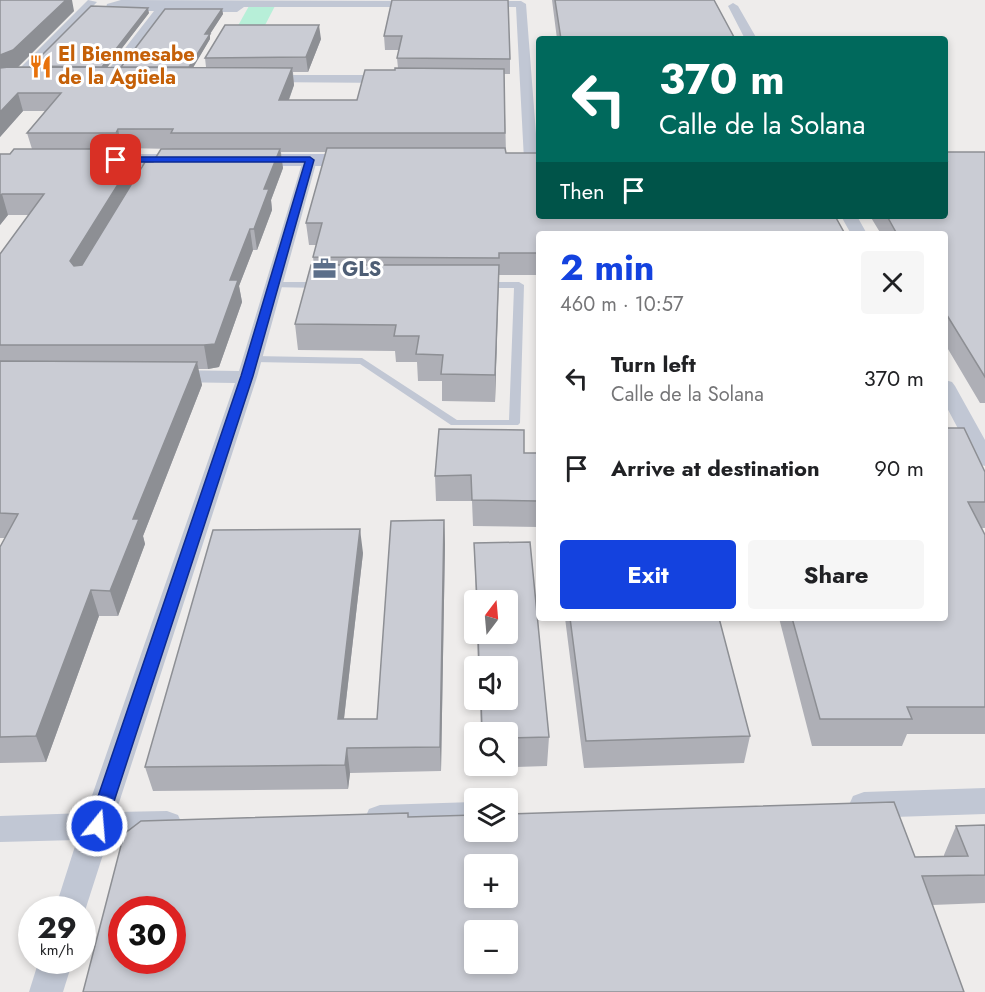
<!DOCTYPE html>
<meta charset="utf-8">
<style>
:root{--surface:#fff;--page:#f6f6f6;--text:#202124;--muted:#757577;--accent:#1442df}
body{margin:0;font-family:Jost,sans-serif;background:var(--page);color:var(--text);height:100vh;display:flex;flex-direction:column;font-size:22px;white-space:nowrap}
*{box-sizing:border-box;margin:0}
p{font-size:20px;color:var(--muted)}
.icon{flex:none;width:33px;height:33px;fill:none;stroke:currentColor;stroke-width:2;stroke-linecap:round;stroke-linejoin:round}
.map{position:relative;flex:1;overflow:hidden}
.side{position:absolute;left:536px;top:231px;width:412px;height:390px;display:flex;flex-direction:column;background:var(--surface);border-radius:6px;box-shadow:0 3px 9px #0003}
.side>*{flex:none}
.top-card{position:absolute;left:536px;top:36px;width:412px;height:183px;border-radius:6px;box-shadow:0 3px 9px #0003;background:#00695c;color:#fff;overflow:hidden}
.needle{width:39px;rotate:16deg}
.controls{position:absolute;left:464px;top:590px;display:grid;gap:12px}
.controls a{display:grid;place-items:center;width:54px;height:54px;border-radius:6px;background:var(--surface);box-shadow:0 3px 9px #0003;font-size:30px}
.speed{position:absolute;left:18px;top:896px;display:flex;gap:12px;font-size:30px;font-weight:700;text-align:center}
.speed>*{display:grid;place-content:center;width:78px;height:78px;border-radius:50%;background:var(--surface);box-shadow:0 3px 9px #0003;line-height:1}
.speed small{font-size:15px;font-weight:400}
.speed .limit{border:9px solid #d22;background:#fff;color:#111}
.pin{position:absolute;display:grid;place-items:center;width:51px;height:51px;color:#fff;margin:-26px;border-radius:12px;box-shadow:0 3px 9px #0006}
.me{position:absolute;width:66px;margin:-33px;rotate:17deg;stroke-linejoin:round;filter:drop-shadow(0 0 4px #0008)}
.turn{display:flex;align-items:center;gap:21px;height:126px;padding:0 24px;font-size:27px}
.turn .icon{width:78px;height:78px;stroke-width:2.5}
.turn b{display:block;font-size:42px;line-height:51px}
.then{display:flex;align-items:center;height:57px;padding:0 24px;background:#0003;gap:12px;font-size:22px}
.round{display:grid;place-items:center;flex:none;width:63px;height:63px;border-radius:6px;background:var(--page)}
.headline{display:flex;align-items:center;justify-content:space-between;height:102px;padding:0 24px}
h1{font-size:36px;font-weight:700;line-height:45px;color:var(--accent)}
.action{display:flex;gap:12px;margin-top:auto;padding:12px 24px}
.action a{flex:1;height:69px;border-radius:6px;background:var(--accent);color:#fff;font-size:24px;font-weight:700;line-height:69px;text-align:center}
.action a+a{background:var(--page);color:var(--text)}
ul{padding:0;list-style:none}
li{display:flex;align-items:center;gap:18px;height:90px;padding:0 24px}
li div{flex:1}
li b{display:block;font-size:22px}
li em{font-style:normal}
.map>svg:first-child{display:block}
.green{fill:#b7efd8}
.lines{fill:none;stroke-linecap:round;stroke-linejoin:round}
.lane{fill:#c1c7d4;fill-rule:evenodd}
.street{fill:#c1c7d4;fill-rule:evenodd}
.secondary{fill:#bdc3d6;fill-rule:evenodd}
.wall{fill:#aeafb6;fill-rule:evenodd}
.shaded-wall{fill:#8d8f94}
.building{fill:#caccd4;stroke:#8d8f94;stroke-width:1.5;fill-rule:evenodd}
.route{fill:#1442df;stroke:#0d2b91;stroke-width:1.5}
.labels{text-anchor:middle;stroke-width:6;stroke-linejoin:round;paint-order:stroke}
.far-food-label{font-size:20px;font-weight:bold;fill:#c56008;stroke:#fff;text-anchor:start}
.far-service-label{font-size:20px;font-weight:bold;fill:#4e5e75;stroke:#fff;text-anchor:start}
</style>
<div class="map">
<svg width="985" height="992" viewBox="0 0 985 992">
<rect width="100%" height="100%" fill="#eeeceb"/>
<path class="green" d="M249,6H275L262,31H235Z"/>
<g class="lines">
<path class="lane" d="M273,282H320L325,285L320,288L270,287L268,285Z
M519,282L524,285L520,423L518,425H451L360,364L252,362L247,359L252,356L362,358L457,420H509L514,288H485L480,285L485,282Z"/>
<path class="street" d="M88,0L97,2L27,75L17,81H9V75L19,69Z
M121,0L421,1L426,4L421,7H244L237,12H165L111,82L107,83L101,79L154,11H111L106,8L107,4Z
M521,1L526,4L538,160L531,164L524,160L516,7H478L473,4L478,1Z
M733,3L738,6L757,39H745L728,6Z
M263,75H392L398,79L392,83L259,82V76Z
M310,156L317,160L257,377L116,812L167,811L178,815L182,824L178,833L167,837L108,839L82,920V909H55L77,840L0,842V816L86,813L235,383L169,382L162,380L159,376L162,372L169,370L239,371L303,160Z
M841,216H857L867,234H851Z
M945,380L952,382L955,386L985,440V466L977,464L974,459L945,404Z
M985,788V814L864,818L853,814L849,805L853,796L864,792Z
M474,802V828L380,831L369,827L365,818L369,809L380,805Z
M39,960H73L63,992H29Z"/>
<path class="secondary" d="M0,154H369L376,156L379,160L376,164L369,166H0Z"/>
</g>
<path class="wall" d="M0,0L74,11L18,67H31L149,13L107,67H121L222,9L223,14L210,34V39L193,67H206L205,58L321,39L308,72H293L294,85L289,100H357L398,68L397,58L399,50H385L384,36L392,0L510,59V74H504L506,153L538,234V275H499L495,402L442,401V381H418L417,362H396L395,351L298,350L295,324L314,265L313,257L317,245H309L306,223L326,152H281L283,168L271,200L272,210L257,250H253L239,286L242,302L219,367L208,369H198L202,385L143,536L145,544L118,616H99L46,762L0,763V547L5,538H0V254L29,215H8L0,225V154H10L32,149L27,133L45,111H23L0,137ZM122,148L174,149L153,162L135,178L132,162H108L105,152H120Z
M552,0H714L735,39H557Z
M945,152H985V403H980L945,344V234H881L870,216H945Z
M947,428L985,472V528H982L985,535V734H907L902,746H812L779,618H945Z
M524,453H538V527L473,526L472,501H436L435,476Z
M444,520L445,544L441,771L350,773L348,789L153,791L145,767L363,553L344,719H377Z
M530,542L549,737L547,766L483,768L482,765H507V732H481L480,699H507V666H478L477,633H507V600H476L474,543Z
M565,618H719L750,736L744,763L584,768Z
M409,817L915,857H944V855L956,826L985,825V903L932,905Z"/>
<path class="shaded-wall" d="M53,0H72L74,11L18,67L0,75V55Z
M148,8L149,13L103,73L102,67Z
M222,9L223,14L210,34V39L190,73L189,67L205,34Z
M319,25L321,39L308,72L306,57Z
M292,68L294,85L282,118L279,100Z
M18,93L23,111L0,137V112Z
M118,129L122,148L120,152L116,133Z
M105,149L109,168L96,162Z
M280,149L283,168L271,200L272,210L257,250L254,229L264,189Z
M132,162L136,182L76,283L70,261Z
M2,194L8,215L0,225V196Z
M250,229L253,250L239,286L242,302L219,367L208,369L204,345Z
M499,265L498,290L495,402V375Z
M197,362L202,385L143,536L145,544L118,616L110,591L133,519Z
M444,520L445,544L441,771L440,747Z
M360,529L363,553L341,744L338,719Z
M91,590L99,616L46,762L36,736Z
M347,748L350,773L348,789L345,765Z"/>
<path class="building" d="M0,0H66L13,50L0,55Z
M392,0H508L510,59L397,58L402,36H384Z
M555,0H714L735,39H561Z
M91,6L148,8L102,67L31,66Z
M165,9H222L205,34H210L189,67H121Z
M225,25H319L306,57L205,58Z
M9,67L292,68L279,100H357L365,70H395V68L504,69L505,133H171L173,129H118L116,133H27L61,93H18L0,112V68Z
M327,148H505L506,153H538V216H835L845,234H538V253H499V258L313,257L322,223H306Z
M14,149H105L96,162H132L70,261L74,266L82,265L145,162H153L161,149H280L264,189H269L254,229H250L230,280H238L215,344L204,345H0V254L44,194H2L0,196V154H10Z
M945,152H985V377L945,312V234H897L887,216H945V161H947L945,158Z
M311,265H499L495,375L441,374L443,355L416,354L419,336H394L396,325L295,324Z
M0,361L197,362L133,519H139L110,591L91,590L36,736L0,737V547L18,514L0,513Z
M945,424L947,428H964L985,472V502H968L985,535V707H907L912,719H820L792,618H945Z
M439,429L524,430V453H538V501L472,500L471,475L435,476Z
M444,520L440,747L347,748L345,765L145,767L213,530L360,529L338,719H377L391,521Z
M530,542L549,737L507,738V732H482L481,699H507V666H479L478,633H507V600H477L474,543Z
M570,618H719L750,736L586,741Z
M894,802L915,857L968,856L956,826L985,825V875L922,876L964,992H83L124,834L141,821L408,813V817L474,815V831H507V814ZM474,864H507V897H474ZM122,909H172V960H122ZM474,930H507V963H474Z"/>
<path class="route" d="M310,157L314,160L253,376L106,826L104,831L97,834L90,831L88,826L241,376L305,162H116L112,160L116,157Z"/>
<defs>
<symbol id="restaurant-bare" viewBox="-9 -9 18 18"><path d="M-5-6h1v4h1v-4h1v4h1v-4h1v5L-1.5 .5V6h-2V.5L-5-1ZM5-6V6H3V1.5H1.5Q1.5-4 5-6Z" fill="#e8710a" stroke="#fff" stroke-width="2.5" paint-order="stroke"/></symbol>
<symbol id="office-bare" viewBox="-9 -9 18 18"><path d="M-6-3h4V-5.5h4V-3h4V5H-6ZM-1-4.5V-3h2v-1.5ZM-6 0V1H6V0Z" fill="#5c6f8a" stroke="#fff" stroke-width="2.5" paint-order="stroke"/></symbol>
</defs>
<g fill-rule="evenodd">
<use href="#restaurant-bare" x="24" y="50" width="33" height="33"/>
<use href="#office-bare" x="308" y="252" width="33" height="33"/>
</g>
<g class="labels">
<g class="far-food-label">
<text x="58" y="61">El Bienmesabe<tspan x="58" dy="23">de la Agüela</tspan></text>
</g>
<g class="far-service-label">
<text x="342" y="276">GLS</text>
</g>
</g>
</svg>
<div class="controls">
<a><svg class="needle" viewBox="-14 -14 28 28"><path d="M0-13l5 13h-10z" fill="#e53935"/><path d="M0 13l5-13h-10z" fill="#757577"/></svg></a>
<a><svg class="icon" aria-label="sound" viewBox="0 0 24 24"><path d="M4 9h4l5-4v14l-5-4H4zM17 9q2 3 0 6"/></svg></a>
<a><svg class="icon" aria-label="search" viewBox="0 0 24 24"><circle cx="10" cy="10" r="6"/><path d="M15 15l6 6"/></svg></a>
<a><svg class="icon" aria-label="layers" viewBox="0 0 24 24"><path d="M12 4l9 5-9 5-9-5zM3 14l9 5 9-5"/></svg></a>
<a>+</a>
<a>−</a>
</div>
<div class="speed"><div>29<small>km/h</small></div><div class="limit">30</div></div>
<div class="pin" style="left:116px;top:160px;background:#d93025"><svg class="icon" aria-label="arrive" viewBox="0 0 24 24"><path d="M6 21V4h12l-3 4 3 4H6"/></svg></div>
<svg class="me" style="left:97px;top:826px" viewBox="-20 -20 40 40"><circle r="17" fill="#1442df" stroke="#fff" stroke-width="3"/><path d="M0-11L8 9 0 5-8 9z" fill="#fff"/></svg>
<div class="top-card">
<div class="turn"><svg class="icon" aria-label="left" viewBox="0 0 24 24"><path d="M17 20v-9H6M10 6l-5 5 5 5"/></svg><div><b>370 m</b>Calle de la Solana</div></div>
<div class="then">Then<svg class="icon" aria-label="arrive" viewBox="0 0 24 24"><path d="M6 21V4h12l-3 4 3 4H6"/></svg></div>
</div>
<section class="side">
<div class="headline"><div><h1>2 min</h1><p>460 m · 10:57</p></div><a class="round"><svg class="icon" aria-label="close" viewBox="0 0 24 24"><path d="M6 6l12 12M18 6L6 18"/></svg></a></div>
<ul>
<li><svg class="icon" aria-label="left" viewBox="0 0 24 24"><path d="M17 20v-9H6M10 6l-5 5 5 5"/></svg><div><b>Turn left</b><p>Calle de la Solana</p></div><em>370 m</em></li>
<li><svg class="icon" aria-label="arrive" viewBox="0 0 24 24"><path d="M6 21V4h12l-3 4 3 4H6"/></svg><div><b>Arrive at destination</b></div><em>90 m</em></li>
</ul>
<div class="action"><a>Exit</a><a>Share</a></div>
</section>
</div>
